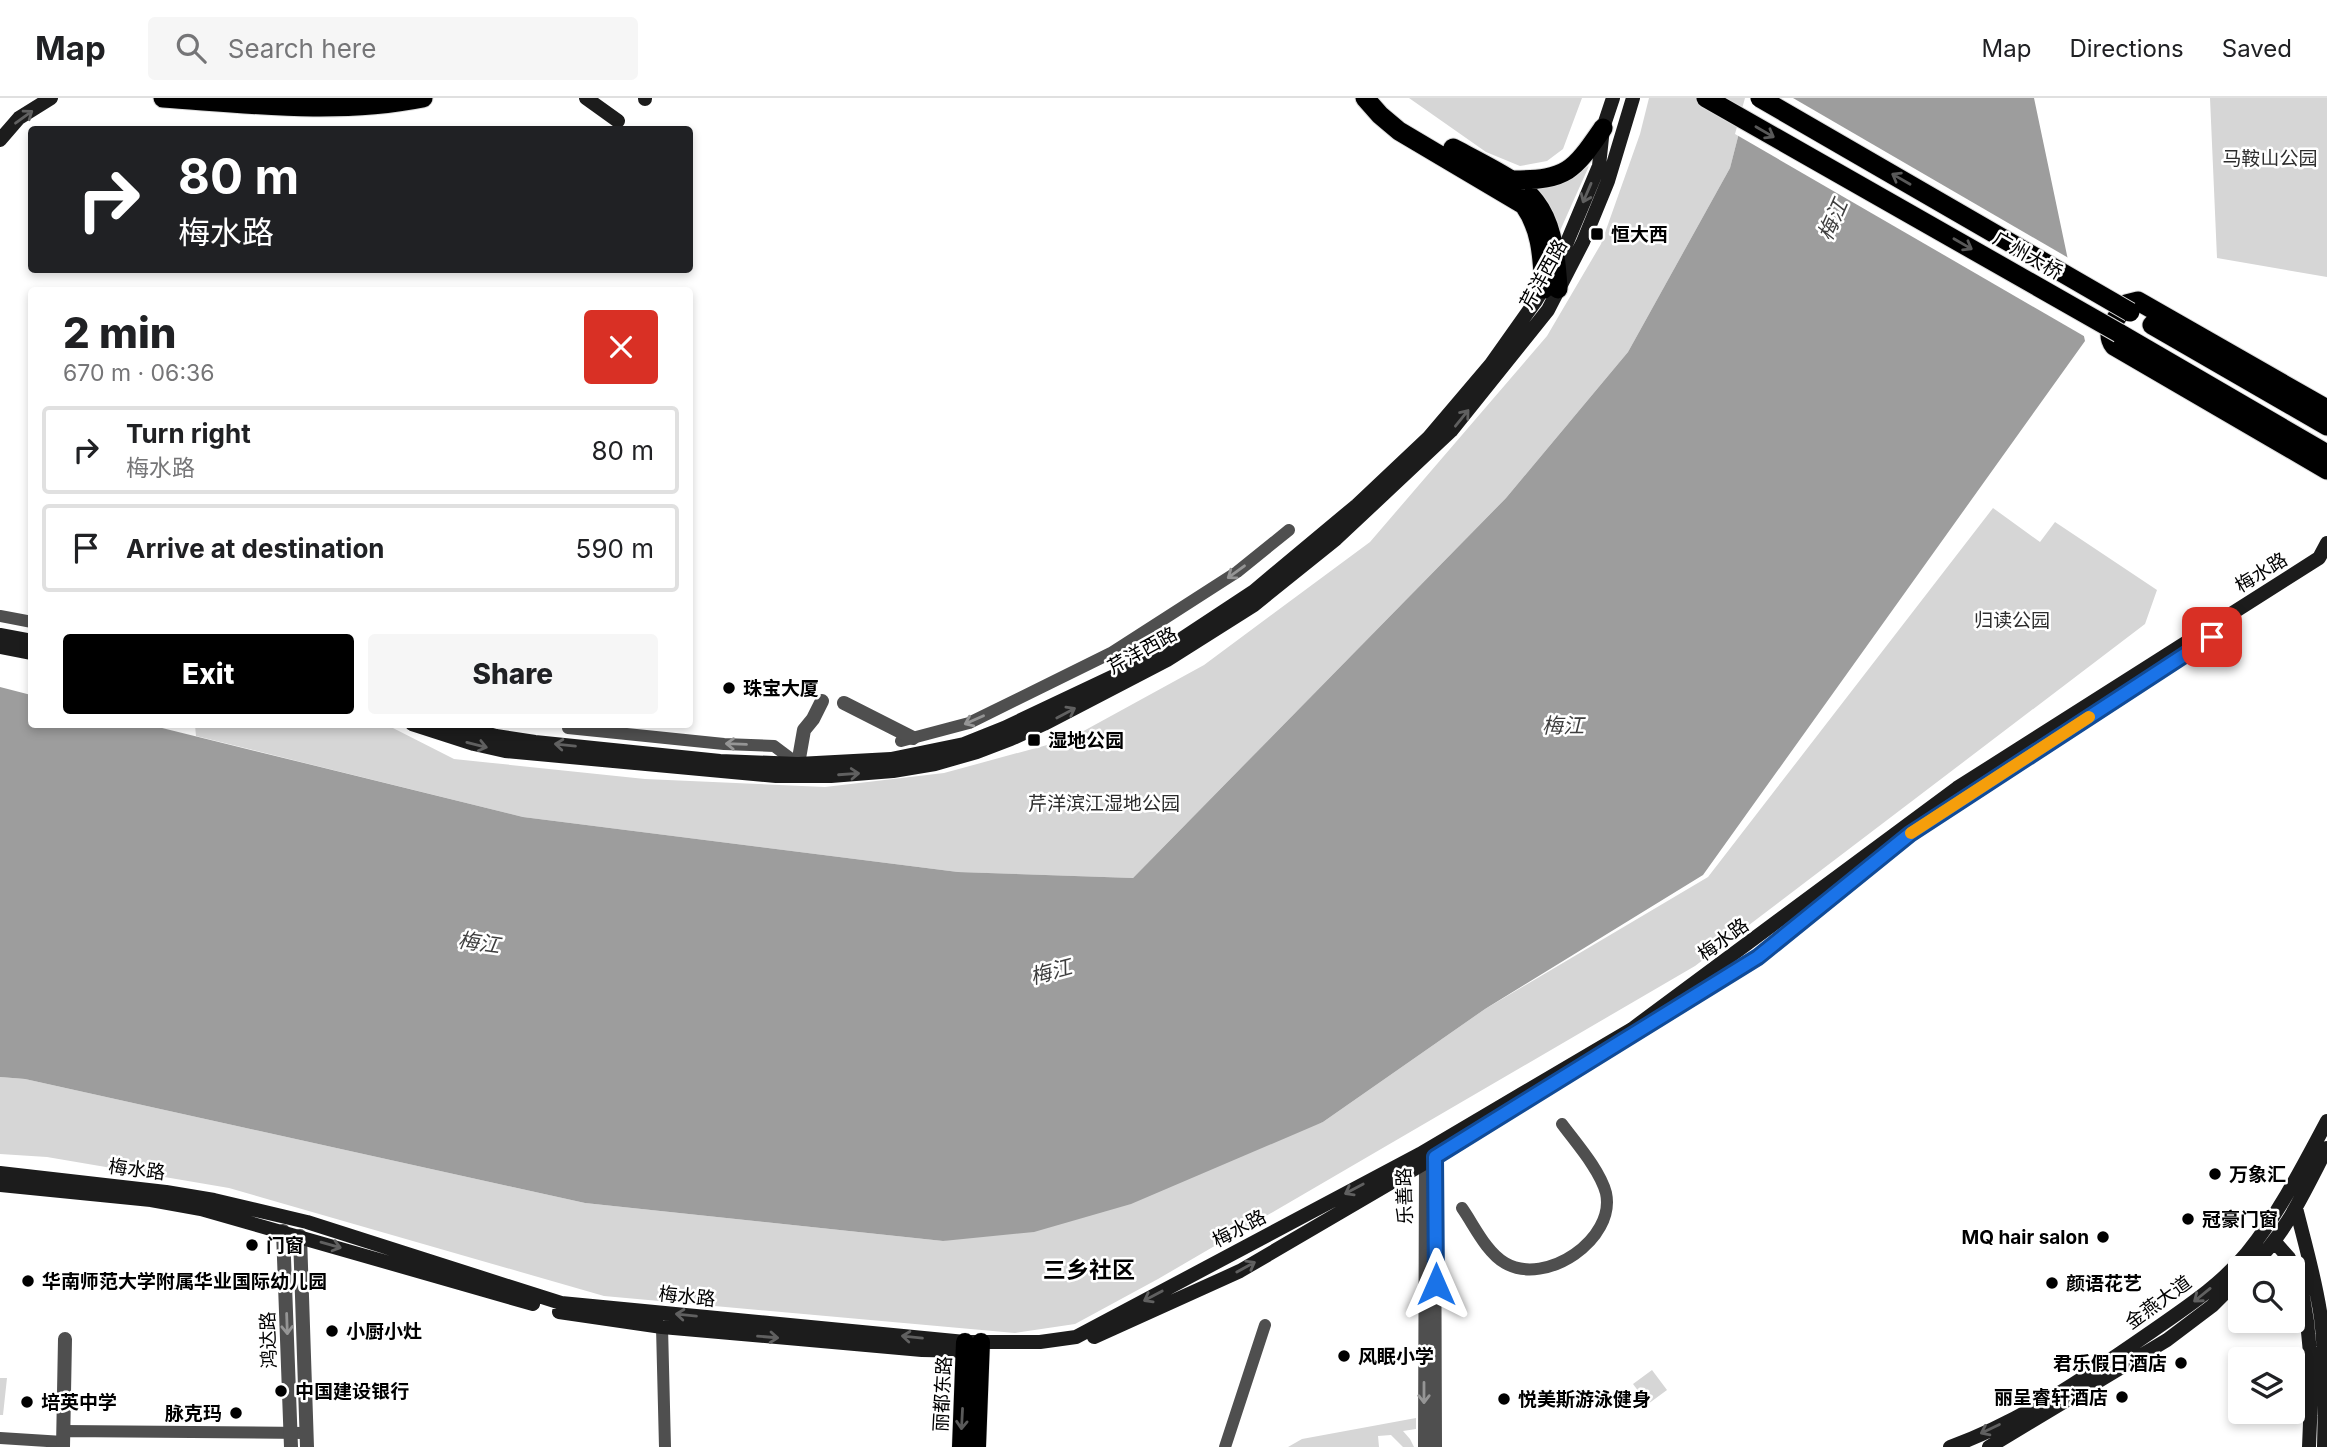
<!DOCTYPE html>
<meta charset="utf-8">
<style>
:root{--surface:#fff;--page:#f6f6f6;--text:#202124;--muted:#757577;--line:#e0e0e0;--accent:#000}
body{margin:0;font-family:Inter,"Noto Sans SC",sans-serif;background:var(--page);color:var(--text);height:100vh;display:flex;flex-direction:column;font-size:26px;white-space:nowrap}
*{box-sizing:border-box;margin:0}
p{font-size:23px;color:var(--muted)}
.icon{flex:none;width:38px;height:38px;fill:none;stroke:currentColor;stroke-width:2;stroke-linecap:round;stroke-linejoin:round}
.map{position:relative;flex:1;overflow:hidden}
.sheet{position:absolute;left:28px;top:189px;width:665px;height:441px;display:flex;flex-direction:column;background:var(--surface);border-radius:7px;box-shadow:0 4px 10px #0003}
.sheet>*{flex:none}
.guide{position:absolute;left:28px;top:28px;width:665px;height:147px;border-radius:7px;box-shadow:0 4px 10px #0003;background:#202124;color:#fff;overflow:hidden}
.controls{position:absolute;left:2228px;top:1158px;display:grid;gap:14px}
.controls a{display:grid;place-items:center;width:77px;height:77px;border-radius:7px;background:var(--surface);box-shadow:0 4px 10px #0003;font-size:35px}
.pin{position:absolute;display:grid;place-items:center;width:60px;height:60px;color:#fff;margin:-30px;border-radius:14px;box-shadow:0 4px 10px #0006}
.me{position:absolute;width:77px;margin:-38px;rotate:0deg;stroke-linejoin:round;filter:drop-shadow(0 0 5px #0008)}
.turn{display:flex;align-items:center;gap:24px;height:147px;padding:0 35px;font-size:32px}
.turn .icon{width:91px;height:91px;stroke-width:2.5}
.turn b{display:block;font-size:49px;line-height:60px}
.round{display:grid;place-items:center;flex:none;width:74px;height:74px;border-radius:7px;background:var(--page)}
.overview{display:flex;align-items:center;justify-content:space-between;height:119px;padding:0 35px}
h1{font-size:42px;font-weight:800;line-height:52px}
.cta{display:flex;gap:14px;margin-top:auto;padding:14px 35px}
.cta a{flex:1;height:80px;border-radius:7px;background:var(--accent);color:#fff;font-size:28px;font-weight:800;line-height:80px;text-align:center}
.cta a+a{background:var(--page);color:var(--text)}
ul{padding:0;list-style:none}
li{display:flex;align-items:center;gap:21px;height:88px;margin:0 14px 10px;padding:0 21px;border:4px solid var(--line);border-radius:7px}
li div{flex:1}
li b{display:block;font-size:26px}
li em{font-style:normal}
header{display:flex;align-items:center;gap:42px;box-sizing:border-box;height:98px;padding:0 35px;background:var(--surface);border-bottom:2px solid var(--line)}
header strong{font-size:33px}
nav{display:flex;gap:38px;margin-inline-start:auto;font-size:24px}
.search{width:490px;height:63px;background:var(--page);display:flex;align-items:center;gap:18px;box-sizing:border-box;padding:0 24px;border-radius:7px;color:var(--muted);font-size:26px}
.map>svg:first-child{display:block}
.green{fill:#d6d6d6}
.water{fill:#9d9d9d}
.pier{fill:#fff}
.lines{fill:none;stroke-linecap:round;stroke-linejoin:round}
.primary-casing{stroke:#dbdbdb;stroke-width:19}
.trunk-casing{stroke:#dbdbdb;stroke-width:21}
.minor{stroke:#4f4f4f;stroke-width:12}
.tertiary{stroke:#4f4f4f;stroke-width:14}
.secondary{stroke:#1c1c1c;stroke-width:14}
.primary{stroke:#000;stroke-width:18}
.trunk{stroke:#000;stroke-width:19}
.trunk-bridge-casing{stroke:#dbdbdb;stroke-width:21;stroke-linecap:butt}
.trunk-bridge{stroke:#000;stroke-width:19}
.oneway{stroke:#606060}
.oneway2{stroke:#595959}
.oneway3{stroke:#959595}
.route-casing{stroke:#114b97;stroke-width:18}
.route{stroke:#1a73e8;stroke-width:12}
.slow{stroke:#f59e0b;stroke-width:12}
.poi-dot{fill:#000;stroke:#fff;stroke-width:2.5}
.labels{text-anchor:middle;stroke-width:5;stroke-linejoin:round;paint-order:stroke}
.park-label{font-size:19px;fill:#2d2d2d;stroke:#fff}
.poi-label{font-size:19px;font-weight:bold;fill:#000;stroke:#fff;text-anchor:start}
.street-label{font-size:19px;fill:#000;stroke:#fff}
.water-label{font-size:21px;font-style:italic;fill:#3e3e3e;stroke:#fff}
.quarter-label{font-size:23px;font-weight:bold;fill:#000;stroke:#fff}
</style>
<header>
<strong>Map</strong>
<div class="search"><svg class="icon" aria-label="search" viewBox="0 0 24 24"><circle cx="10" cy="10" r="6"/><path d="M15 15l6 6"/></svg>Search here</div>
<nav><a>Map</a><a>Directions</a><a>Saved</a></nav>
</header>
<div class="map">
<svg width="2327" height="1349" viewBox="0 0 2327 1349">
<rect width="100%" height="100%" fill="#fff"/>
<path class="green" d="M1409,0H1582L1563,51L1547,63L1520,68L1486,54Z
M1649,0H1748L1730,70L1628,254L1506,400L1133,780L958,774L523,719L196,638L195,627H387L454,661L645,681L825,689L944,675L1069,641L1204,567L1370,444L1547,238L1601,146L1640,36Z
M2210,0H2327V179L2217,160Z
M1589,68L1559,135L1553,113L1537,90L1564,82Z
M1993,410L2040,444L2055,424L2157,492L2145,526L1695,868L1158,1181L1075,1226L1015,1235L604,1198L229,1090L47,1059L0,1056V979L25,981L585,1105L943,1143L1323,1024L1485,911L1708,779Z
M1652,1272L1667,1292L1648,1306L1633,1286Z
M0,1280H7L3,1317H0Z
M1416,1320V1331L1403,1333L1410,1341L1414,1349H1403L1391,1337L1378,1338L1379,1349H1288L1302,1341Z"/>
<path class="water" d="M1748,0H2034L2085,243L1703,777L1485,911L1323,1024L1131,1106L1034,1134L943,1143L585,1105L25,981L0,979V589L31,597L32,626L150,627L523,719L958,774L1133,780L1506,400L1628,254L1730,70Z"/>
<path class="pier" d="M1745,0H1793L2072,162L2089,241L1735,36Z"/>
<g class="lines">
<defs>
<path id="primary" d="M961,1349L965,1244
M977,1349L981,1244"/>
<path id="trunk" d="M163,0C250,6 337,17 423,0
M1365,0L1380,17L1399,33L1524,107C1542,133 1542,160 1544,191
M1453,50C1531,91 1553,97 1558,191
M1514,82C1568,82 1574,72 1603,30
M2152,227L2327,328
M2119,235L2327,356
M2327,311L2138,203L2126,206C2117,220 2103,233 2114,248L2327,372"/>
</defs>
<use href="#primary" class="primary-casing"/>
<use href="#trunk" class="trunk-casing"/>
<path class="minor" d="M0,518L32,524
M568,630L724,646L774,648L798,666
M901,643L969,625L1111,555L1237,474L1289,432
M1432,1053L1435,1059L1436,1349
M1422,1060L1425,1065L1424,1349
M1462,1110C1474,1127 1486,1154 1505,1165C1546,1189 1616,1141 1606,1095C1600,1072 1576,1045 1562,1026
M662,1229L665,1349
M63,1333L306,1335
M0,1340L63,1344
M1225,1349L1265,1227"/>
<path class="tertiary" d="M844,605L913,640
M798,666L804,632L813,621L822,603
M283,1133L291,1349
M300,1138L307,1349
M63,1349L65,1241"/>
<path class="secondary" d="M586,0L618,23
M645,0V1
M0,42L19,20L51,0
M0,537L32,543
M0,549L32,555
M412,626L474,646L505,653L776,678H831L893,673L935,666L977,654L1011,641L1044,626L1167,562L1254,507L1336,441L1451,333L1548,212L1583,144L1608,83L1633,0
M451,626L496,638L535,644L720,663L798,666L891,661L964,646L1004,630L1154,559L1254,493L1357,407L1429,339L1491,266L1535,204L1557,168L1599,68L1603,30L1613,0
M1916,732L2190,554
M1666,916L1758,859L1886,755
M0,1075L166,1094L214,1102L307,1124L561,1205L965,1244H1040L1076,1239L1420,1056L1632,931L1957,690L2319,460L2327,445
M0,1087L151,1102L201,1111L533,1206
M2296,1110C2305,1146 2316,1183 2321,1220C2326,1263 2325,1306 2324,1349
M2274,1143L2289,1160L2300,1180L2307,1223L2312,1276L2309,1349
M2249,1171C2285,1138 2305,1092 2327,1050
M559,1214L662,1229L922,1252L974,1253
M1094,1239L1240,1173L1452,1049
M1950,1349C2022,1323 2086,1279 2148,1236C2182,1212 2220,1188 2247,1155C2279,1115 2303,1068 2327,1023
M1989,1349L2167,1242L2212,1208L2240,1180"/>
<use href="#primary" class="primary"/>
<use href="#trunk" class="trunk"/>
<defs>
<path id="trunk-bridge" d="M1706,0L2119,235
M1760,0L2130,214"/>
</defs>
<use href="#trunk-bridge" class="trunk-bridge-casing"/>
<use href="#trunk-bridge" class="trunk-bridge"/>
</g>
<defs><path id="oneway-shaft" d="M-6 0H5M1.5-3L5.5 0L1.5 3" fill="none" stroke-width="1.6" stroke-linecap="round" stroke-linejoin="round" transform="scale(1.75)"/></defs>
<g class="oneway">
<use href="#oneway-shaft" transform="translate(24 19) rotate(-36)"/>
<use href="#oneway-shaft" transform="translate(1587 95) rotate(113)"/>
<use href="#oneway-shaft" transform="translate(1462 320) rotate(-51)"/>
<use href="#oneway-shaft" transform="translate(1066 615) rotate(-28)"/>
<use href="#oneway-shaft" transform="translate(477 647) rotate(14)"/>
<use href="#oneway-shaft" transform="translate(565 647) rotate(-174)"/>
<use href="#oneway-shaft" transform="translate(849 676) rotate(-4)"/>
<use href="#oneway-shaft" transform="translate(1354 1091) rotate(152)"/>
<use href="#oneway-shaft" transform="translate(331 1147) rotate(16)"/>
<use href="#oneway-shaft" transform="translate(1246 1169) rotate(-29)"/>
<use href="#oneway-shaft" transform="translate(2202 1197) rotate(141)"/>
<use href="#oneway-shaft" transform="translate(1153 1198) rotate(152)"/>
<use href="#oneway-shaft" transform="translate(686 1217) rotate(-174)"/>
<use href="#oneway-shaft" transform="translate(768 1239) rotate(5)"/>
<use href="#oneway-shaft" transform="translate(912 1239) rotate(-174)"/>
<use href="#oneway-shaft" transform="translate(1990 1331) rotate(154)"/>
</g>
<g class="oneway2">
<use href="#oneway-shaft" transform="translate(1765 34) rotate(30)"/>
<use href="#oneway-shaft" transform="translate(1901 81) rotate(-150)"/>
<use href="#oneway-shaft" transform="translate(1963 146) rotate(30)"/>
<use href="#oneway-shaft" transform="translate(962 1321) rotate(93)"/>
</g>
<g class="oneway3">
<use href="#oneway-shaft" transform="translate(1236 474) rotate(144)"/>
<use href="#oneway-shaft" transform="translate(974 622) rotate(156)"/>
<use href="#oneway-shaft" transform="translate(736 646) rotate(-178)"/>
<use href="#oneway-shaft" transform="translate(287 1226) rotate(88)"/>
<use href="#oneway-shaft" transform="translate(1424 1295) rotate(90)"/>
</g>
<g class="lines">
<defs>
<path id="route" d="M1436,1186L1435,1059L1758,859L1910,736L2212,539"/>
</defs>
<use href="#route" class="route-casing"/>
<use href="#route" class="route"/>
<path class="slow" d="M1911,735L2089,619"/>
</g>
<g class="poi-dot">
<rect x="1590" y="129" width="14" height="14" rx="3.5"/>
<circle cx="729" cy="590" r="7"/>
<rect x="1027" y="635" width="14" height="14" rx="3.5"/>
<circle cx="2215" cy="1076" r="7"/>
<circle cx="2188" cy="1121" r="7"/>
<circle cx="2103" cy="1139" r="7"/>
<circle cx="252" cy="1147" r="7"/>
<circle cx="28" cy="1183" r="7"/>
<circle cx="2052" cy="1185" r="7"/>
<circle cx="332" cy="1233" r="7"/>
<circle cx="1344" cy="1258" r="7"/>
<circle cx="2181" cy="1265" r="7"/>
<circle cx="281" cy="1293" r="7"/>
<circle cx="2122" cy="1299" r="7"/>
<circle cx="1504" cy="1301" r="7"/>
<circle cx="27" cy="1304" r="7"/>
<circle cx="236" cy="1315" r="7"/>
</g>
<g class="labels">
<g class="park-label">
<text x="2270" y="67">马鞍山公园</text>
<text x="2012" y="529">归读公园</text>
<text x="1104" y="712">芹洋滨江湿地公园</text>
</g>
<g class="poi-label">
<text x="1611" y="143">恒大西</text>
<text x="743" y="597">珠宝大厦</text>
<text x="1048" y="649">湿地公园</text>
<text x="2229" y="1083">万象汇</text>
<text x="2202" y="1128">冠豪门窗</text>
<text x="2089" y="1146" text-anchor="end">MQ hair salon</text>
<text x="266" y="1154">门窗</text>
<text x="42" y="1190">华南师范大学附属华业国际幼儿园</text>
<text x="2066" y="1192">颜语花艺</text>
<text x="346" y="1240">小厨小灶</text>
<text x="1358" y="1265">风眠小学</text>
<text x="2167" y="1272" text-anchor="end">君乐假日酒店</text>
<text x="295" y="1300">中国建设银行</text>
<text x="2108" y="1306" text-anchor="end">丽呈睿轩酒店</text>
<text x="1518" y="1308">悦美斯游泳健身</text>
<text x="41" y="1311">培英中学</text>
<text x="222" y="1322" text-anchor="end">脉克玛</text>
</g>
<g class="street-label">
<text transform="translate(2028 157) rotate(30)" y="7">广州大桥</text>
<text transform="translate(1543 176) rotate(-61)" y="7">芹洋西路</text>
<text transform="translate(2261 474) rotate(-32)" y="7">梅水路</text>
<text transform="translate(1142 552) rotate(-29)" y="7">芹洋西路</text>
<text transform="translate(1723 841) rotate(-36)" y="7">梅水路</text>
<text transform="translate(137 1071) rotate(7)" y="7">梅水路</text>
<text transform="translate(1404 1098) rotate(-92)" y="7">乐善路</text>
<text transform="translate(1239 1130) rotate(-28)" y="7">梅水路</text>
<text transform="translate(687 1198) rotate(6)" y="7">梅水路</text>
<text transform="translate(2158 1204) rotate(-36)" y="7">金燕大道</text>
<text transform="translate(268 1242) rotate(-92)" y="7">鸿达路</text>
<text transform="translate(942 1296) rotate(-87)" y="7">丽都东路</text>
</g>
<g class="water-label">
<text transform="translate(1833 122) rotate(-66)" y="7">梅江</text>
<text x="1563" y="635">梅江</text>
<text transform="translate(479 845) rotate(8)" y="7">梅江</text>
<text transform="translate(1051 874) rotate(-15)" y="7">梅江</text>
</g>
<g class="quarter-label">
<text x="1089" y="1180">三乡社区</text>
</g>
</g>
</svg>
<div class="controls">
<a><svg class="icon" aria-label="search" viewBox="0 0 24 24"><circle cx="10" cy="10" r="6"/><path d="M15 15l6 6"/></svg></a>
<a><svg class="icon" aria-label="layers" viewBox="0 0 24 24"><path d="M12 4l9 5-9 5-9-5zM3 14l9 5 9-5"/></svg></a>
</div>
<div class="pin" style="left:2212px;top:539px;background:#d93025"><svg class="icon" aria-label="arrive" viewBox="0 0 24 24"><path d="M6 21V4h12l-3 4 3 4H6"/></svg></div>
<svg class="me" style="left:1436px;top:1186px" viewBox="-20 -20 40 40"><path d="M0-17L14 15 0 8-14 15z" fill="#1a73e8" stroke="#fff" stroke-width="4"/></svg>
<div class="guide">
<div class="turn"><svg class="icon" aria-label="right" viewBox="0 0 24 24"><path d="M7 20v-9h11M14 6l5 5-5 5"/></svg><div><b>80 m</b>梅水路</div></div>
</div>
<section class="sheet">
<div class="overview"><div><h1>2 min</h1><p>670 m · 06:36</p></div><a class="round" style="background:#d93025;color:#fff"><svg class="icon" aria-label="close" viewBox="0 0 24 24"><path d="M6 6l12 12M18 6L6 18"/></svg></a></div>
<ul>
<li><svg class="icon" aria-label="right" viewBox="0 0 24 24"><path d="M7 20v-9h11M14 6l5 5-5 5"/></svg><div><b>Turn right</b><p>梅水路</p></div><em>80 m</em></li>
<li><svg class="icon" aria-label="arrive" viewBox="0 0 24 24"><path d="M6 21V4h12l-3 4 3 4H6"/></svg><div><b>Arrive at destination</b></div><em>590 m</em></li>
</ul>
<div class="cta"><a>Exit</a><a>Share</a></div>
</section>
</div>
